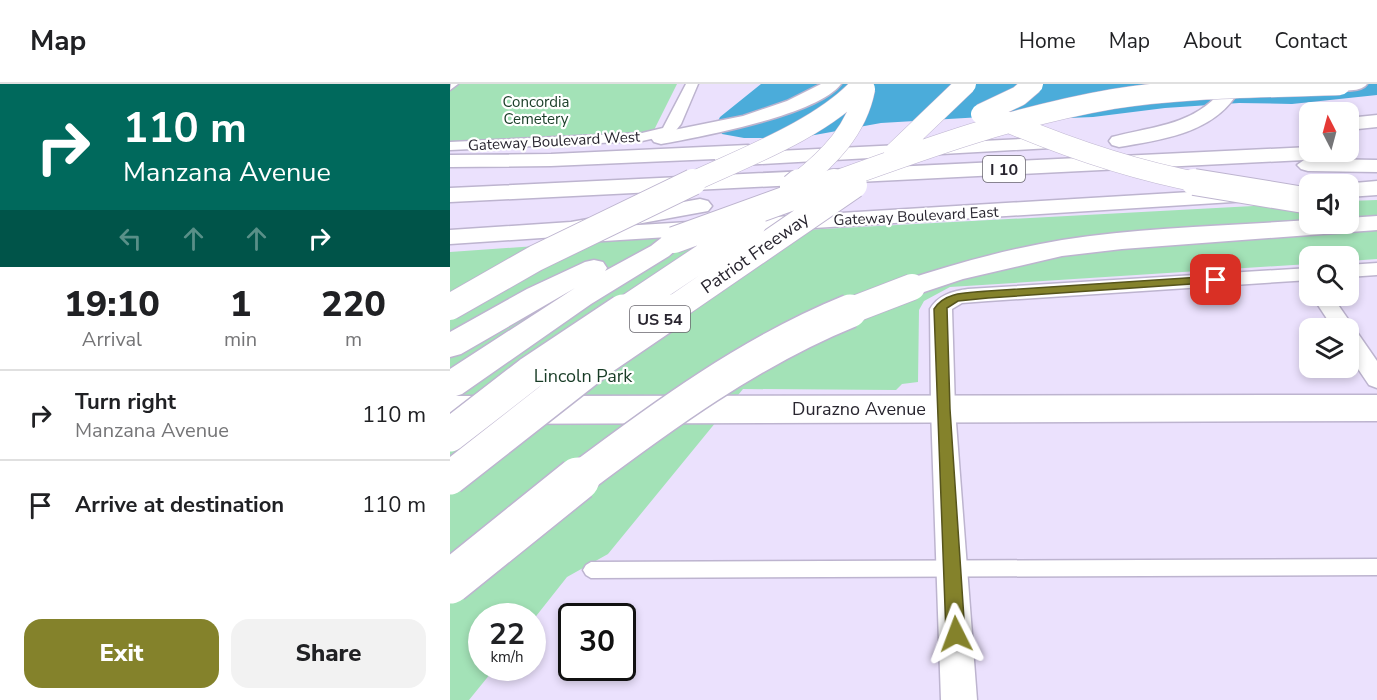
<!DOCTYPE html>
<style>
:root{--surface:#fff;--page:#f2f2f2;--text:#202124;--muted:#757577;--line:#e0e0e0;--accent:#84822b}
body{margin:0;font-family:"Nunito Sans",sans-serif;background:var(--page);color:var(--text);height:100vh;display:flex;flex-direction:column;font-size:22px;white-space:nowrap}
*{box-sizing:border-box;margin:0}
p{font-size:20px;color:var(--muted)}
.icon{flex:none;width:33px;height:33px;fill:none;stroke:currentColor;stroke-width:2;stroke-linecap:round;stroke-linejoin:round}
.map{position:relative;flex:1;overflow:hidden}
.panel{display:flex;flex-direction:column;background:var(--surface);width:450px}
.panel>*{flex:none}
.top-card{background:#00695c;color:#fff;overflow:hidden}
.needle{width:39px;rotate:354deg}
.buttons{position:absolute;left:849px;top:18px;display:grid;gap:12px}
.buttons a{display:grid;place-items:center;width:60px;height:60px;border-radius:12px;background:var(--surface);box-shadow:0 3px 9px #0003;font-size:30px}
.speed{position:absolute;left:18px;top:519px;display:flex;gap:12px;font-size:30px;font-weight:700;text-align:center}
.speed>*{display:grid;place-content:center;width:78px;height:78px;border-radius:50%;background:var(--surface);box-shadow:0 3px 9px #0003;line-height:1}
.speed small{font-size:15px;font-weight:400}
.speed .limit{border:3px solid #111;border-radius:9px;background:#fff;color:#111}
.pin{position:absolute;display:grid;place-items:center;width:51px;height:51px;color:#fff;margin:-26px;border-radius:12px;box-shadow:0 3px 9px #0006}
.me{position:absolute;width:66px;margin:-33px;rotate:357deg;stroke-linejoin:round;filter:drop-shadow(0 0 4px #0008)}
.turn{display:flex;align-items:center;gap:21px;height:126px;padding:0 24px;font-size:27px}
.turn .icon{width:78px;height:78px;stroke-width:2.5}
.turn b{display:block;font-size:42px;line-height:51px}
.lanes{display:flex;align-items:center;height:57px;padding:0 24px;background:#0003;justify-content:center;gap:30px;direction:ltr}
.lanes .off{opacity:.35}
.eta{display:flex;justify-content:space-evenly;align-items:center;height:102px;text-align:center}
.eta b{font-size:36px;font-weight:800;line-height:42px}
.action{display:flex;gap:12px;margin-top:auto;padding:12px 24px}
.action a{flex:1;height:69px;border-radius:18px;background:var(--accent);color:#fff;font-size:24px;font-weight:800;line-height:69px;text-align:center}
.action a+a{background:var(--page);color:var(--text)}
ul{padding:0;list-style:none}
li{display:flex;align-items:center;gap:18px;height:90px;padding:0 24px;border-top:2px solid var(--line)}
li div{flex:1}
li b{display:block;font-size:22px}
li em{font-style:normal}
header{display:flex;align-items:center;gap:36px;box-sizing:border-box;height:84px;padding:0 30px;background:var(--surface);border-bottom:2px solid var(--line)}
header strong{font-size:28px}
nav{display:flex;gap:33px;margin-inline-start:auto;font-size:21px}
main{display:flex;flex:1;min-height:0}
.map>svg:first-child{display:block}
.green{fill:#a3e2b7}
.water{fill:#4bacda}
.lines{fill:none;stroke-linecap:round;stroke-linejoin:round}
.lane-casing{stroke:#bdb4cf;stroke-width:3}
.street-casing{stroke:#bdb4cf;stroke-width:3}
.secondary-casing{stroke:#bdb4cf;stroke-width:3}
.highway-casing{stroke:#bdb4cf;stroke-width:3}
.lane{fill:#fff;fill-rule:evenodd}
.street{fill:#fff;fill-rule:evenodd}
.secondary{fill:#fff;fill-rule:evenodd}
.highway{fill:#fff;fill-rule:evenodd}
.highway-bridge-far3-casing{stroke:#bdb4cf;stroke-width:21;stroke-linecap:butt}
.highway-bridge-far2-casing{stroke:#bdb4cf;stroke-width:28;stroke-linecap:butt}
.highway-bridge-far1-casing{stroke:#bdb4cf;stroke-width:36;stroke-linecap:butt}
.highway-bridge-casing{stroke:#bdb4cf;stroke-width:46;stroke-linecap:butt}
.highway-bridge-far3{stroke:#fff;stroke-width:20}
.highway-bridge-far2{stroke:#fff;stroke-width:26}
.highway-bridge-far1{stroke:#fff;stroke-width:33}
.highway-bridge{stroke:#fff;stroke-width:43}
.route{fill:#84822b;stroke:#56541c;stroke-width:1.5}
.labels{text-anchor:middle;stroke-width:4.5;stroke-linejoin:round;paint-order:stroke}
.far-park-label{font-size:15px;fill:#183c26;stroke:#fff}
.far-street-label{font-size:15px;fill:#28252f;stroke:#fff}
.shield{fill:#fff;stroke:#68666d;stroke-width:1.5}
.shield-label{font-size:16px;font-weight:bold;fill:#28252f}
.street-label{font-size:18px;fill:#28252f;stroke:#fff}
.park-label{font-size:18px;fill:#183c26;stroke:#fff}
</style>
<header>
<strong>Map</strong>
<nav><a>Home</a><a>Map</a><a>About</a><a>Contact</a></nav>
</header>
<main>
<section class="panel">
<div class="top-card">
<div class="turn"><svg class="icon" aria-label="right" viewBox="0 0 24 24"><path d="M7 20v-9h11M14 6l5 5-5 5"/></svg><div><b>110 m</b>Manzana Avenue</div></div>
<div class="lanes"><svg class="icon off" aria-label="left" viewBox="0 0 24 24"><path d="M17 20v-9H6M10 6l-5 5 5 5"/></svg><svg class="icon off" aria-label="ahead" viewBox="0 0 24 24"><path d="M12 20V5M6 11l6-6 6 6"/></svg><svg class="icon off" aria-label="ahead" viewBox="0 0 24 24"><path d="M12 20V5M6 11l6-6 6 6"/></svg><svg class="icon" aria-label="right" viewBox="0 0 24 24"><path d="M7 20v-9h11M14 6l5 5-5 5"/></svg></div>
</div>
<div class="eta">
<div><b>19:10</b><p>Arrival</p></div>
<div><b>1</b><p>min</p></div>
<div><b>220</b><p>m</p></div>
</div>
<ul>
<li><svg class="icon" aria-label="right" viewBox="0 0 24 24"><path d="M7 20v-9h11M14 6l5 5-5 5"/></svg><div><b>Turn right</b><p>Manzana Avenue</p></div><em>110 m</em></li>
<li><svg class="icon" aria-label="arrive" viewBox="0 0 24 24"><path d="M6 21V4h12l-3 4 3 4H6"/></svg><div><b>Arrive at destination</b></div><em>110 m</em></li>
</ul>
<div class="action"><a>Exit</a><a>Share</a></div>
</section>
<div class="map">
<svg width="927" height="616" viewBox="0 0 927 616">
<rect width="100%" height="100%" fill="#ebe1fd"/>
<path class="green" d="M0,0H227L204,46L195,49L0,58Z
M927,116V175L899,177L898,172H860L859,180L500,203L474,217L469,226L468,298L452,300L446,306L293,305L158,470L117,493L83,536L82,532H32V584H45L19,616H0V168L184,155L859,119L860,140H898L899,117Z"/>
<path class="water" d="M311,0H927V11L842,20L789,19L715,24L643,33L595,35L532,33L431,39L348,54H294L272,50L267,39L270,33Z"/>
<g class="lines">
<defs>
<path id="lane" d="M1,0H8L0,6Z
M927,475V491L141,494L136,491L133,486L136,481L141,478Z"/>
<path id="street" d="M236,0H248L231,40L223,50L192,57L0,66V58L192,49L213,44Z
M927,179V191L898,193V181Z
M860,184V196L538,217L512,219L502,225L505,325L527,616H491L481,325L480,225C488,211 503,207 518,205Z
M862,212H882L927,277V304L919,301L898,270V244H883Z"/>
<path id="secondary" d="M927,97V111L898,113V100H893Z
M807,104L815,106L818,111L815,116L122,159L113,157L110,152L113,147L122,145Z
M927,311V337L0,340V312Z"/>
<path id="highway" d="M371,0H391C368,31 250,53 211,60L204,58L201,54L204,50L293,32L337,17Z
M768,0H784L785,13C759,50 710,56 669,63L662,61L659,57L662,53C700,43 738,42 767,12Z
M882,0H917C911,8 894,7 884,5Z
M927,31V43L898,46V34Z
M594,54L601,56L604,60L601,64L274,82L267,80L265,75L101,82L0,83V71L101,70L298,61L305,63L307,68Z
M860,63V68H894L891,72L870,75L927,76V88L858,87L851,85L847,81L854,76L0,118V104Z
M250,115L258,117L262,122L258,127L121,152L0,160V146L121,138Z
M927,132V146L672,165L612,172L513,195L462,212L452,209L448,203L452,197C504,180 558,165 612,156C694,143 778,142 860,136V140H898V134Z
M224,148L233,151L237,156L219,172L141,220L12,310L0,314V285L125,204L11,270L0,273V248L77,205L135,178L144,176L153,178L157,184L155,187L201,162L215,151Z"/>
</defs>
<use href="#lane" class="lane-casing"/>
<use href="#street" class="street-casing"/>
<use href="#secondary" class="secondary-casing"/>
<use href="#highway" class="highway-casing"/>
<use href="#lane" class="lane"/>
<use href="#street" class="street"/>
<use href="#secondary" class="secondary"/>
<use href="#highway" class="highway"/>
<defs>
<path id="highway-bridge-far3" d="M531,30L569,12L583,0
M550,35C615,63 682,86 752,99
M444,69L516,0
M240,99C293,74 374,44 412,0
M347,99C379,74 407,46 415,5
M380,99C474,65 564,32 663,15C737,3 815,4 890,1"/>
<path id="highway-bridge-far2" d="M744,98L860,117
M343,103L349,98
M224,156L384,98
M0,223L86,174L243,98
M171,228L303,140
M219,228L404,101
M397,228L462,203"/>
<path id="highway-bridge-far1" d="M0,351L80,289L173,227
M0,394L153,274L222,227
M126,397C211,333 301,267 400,227"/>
<path id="highway-bridge" d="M0,498L128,395"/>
</defs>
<use href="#highway-bridge-far3" class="highway-bridge-far3-casing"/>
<use href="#highway-bridge-far2" class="highway-bridge-far2-casing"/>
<use href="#highway-bridge-far1" class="highway-bridge-far1-casing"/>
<use href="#highway-bridge" class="highway-bridge-casing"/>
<use href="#highway-bridge-far3" class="highway-bridge-far3"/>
<use href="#highway-bridge-far2" class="highway-bridge-far2"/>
<use href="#highway-bridge-far1" class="highway-bridge-far1"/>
<use href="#highway-bridge" class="highway-bridge"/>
</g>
<path class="route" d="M766,192L770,193V198L538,214L508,217L497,224L500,325L515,550L512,557L506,559L499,557L496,550L484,225C495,207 519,209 538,207Z"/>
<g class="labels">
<g class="far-park-label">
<text x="86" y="23">Concordia<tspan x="86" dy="17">Cemetery</tspan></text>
</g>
<g class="far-street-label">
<text transform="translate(104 57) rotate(-3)" y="5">Gateway Boulevard West</text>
<text transform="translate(466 132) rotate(-3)" y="5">Gateway Boulevard East</text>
</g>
<g class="shield">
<rect x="533" y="72" width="42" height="26" rx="4.5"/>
<rect x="180" y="222" width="60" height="26" rx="4.5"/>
</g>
<g class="shield-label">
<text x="554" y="91">I 10</text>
<text x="210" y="241">US 54</text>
</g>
<g class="street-label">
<text transform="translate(305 169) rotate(-35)" y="6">Patriot Freeway</text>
<text x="409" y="331">Durazno Avenue</text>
</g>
<g class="park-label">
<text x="133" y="298">Lincoln Park</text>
</g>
</g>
</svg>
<div class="buttons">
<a><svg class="needle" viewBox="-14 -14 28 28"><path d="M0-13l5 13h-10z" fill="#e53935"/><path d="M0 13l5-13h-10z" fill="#757577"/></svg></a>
<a><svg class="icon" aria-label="sound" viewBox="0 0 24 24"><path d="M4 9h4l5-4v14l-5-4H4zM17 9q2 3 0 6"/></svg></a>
<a><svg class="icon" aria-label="search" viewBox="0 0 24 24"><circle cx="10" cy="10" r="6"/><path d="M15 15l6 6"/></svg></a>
<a><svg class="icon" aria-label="layers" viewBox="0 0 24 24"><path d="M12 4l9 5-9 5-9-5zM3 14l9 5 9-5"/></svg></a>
</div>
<div class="speed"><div>22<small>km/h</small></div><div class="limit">30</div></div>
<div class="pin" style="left:766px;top:196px;background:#d93025"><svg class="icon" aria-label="arrive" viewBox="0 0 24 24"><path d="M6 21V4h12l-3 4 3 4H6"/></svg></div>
<svg class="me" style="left:506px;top:550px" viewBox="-20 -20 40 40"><path d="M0-17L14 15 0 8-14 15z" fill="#84822b" stroke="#fff" stroke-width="4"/></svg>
</div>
</main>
